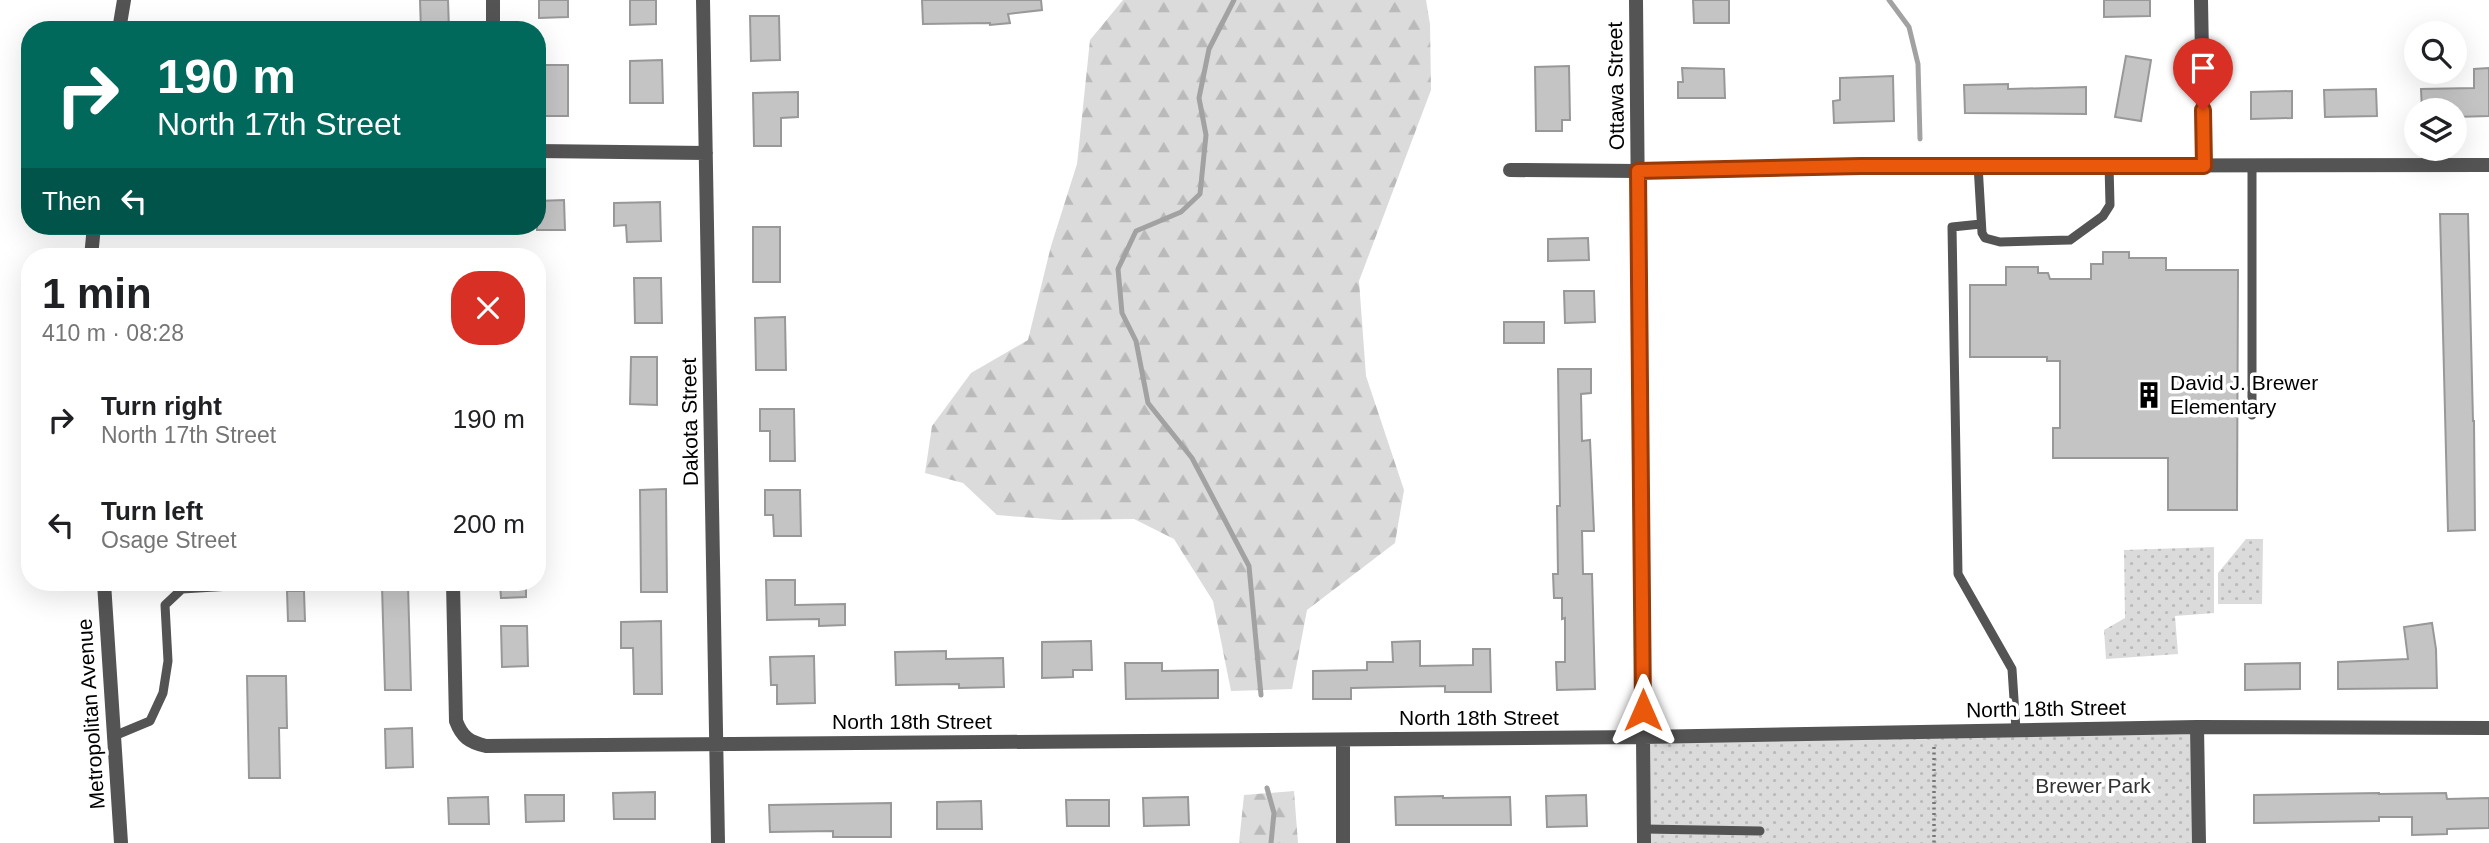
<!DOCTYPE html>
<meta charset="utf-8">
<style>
:root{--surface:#fff;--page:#f6f6f6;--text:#202124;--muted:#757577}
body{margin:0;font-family:Helvetica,sans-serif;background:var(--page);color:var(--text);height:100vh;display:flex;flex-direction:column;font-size:26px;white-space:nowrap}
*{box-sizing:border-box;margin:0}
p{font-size:23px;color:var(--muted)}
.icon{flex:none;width:38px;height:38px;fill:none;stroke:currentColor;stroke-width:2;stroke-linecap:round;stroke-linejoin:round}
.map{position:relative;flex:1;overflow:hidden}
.panel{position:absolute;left:21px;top:248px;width:525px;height:343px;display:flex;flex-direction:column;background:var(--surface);border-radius:28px;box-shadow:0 7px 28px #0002}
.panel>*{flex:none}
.hud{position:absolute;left:21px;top:21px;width:525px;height:214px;border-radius:28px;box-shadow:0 7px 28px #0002;background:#00695c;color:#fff;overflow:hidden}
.fabs{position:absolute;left:2404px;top:21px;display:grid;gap:14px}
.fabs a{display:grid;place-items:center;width:63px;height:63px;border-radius:50%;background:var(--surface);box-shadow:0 7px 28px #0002;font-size:35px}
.pin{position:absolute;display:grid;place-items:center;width:60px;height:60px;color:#fff;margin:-72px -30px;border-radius:50% 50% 50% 0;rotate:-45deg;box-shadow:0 0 7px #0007}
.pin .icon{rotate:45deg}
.me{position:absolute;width:77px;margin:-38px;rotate:0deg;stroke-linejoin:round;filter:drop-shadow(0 0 5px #0008)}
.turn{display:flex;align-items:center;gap:24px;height:147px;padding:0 21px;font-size:32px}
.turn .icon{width:91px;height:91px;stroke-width:2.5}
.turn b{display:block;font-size:49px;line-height:60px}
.then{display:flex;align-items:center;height:66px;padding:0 21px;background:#0003;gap:14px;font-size:26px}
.round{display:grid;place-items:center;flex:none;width:74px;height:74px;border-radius:28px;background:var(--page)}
.headline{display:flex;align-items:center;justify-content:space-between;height:119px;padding:0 21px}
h1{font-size:42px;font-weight:600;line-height:52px}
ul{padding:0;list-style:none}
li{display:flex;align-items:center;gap:21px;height:105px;padding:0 21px}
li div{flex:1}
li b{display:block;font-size:26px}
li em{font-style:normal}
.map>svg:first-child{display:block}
.forest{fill:url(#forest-firs)}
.park{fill:url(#park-dots)}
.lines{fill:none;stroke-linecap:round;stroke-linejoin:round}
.stream{stroke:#a2a2a2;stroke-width:5}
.building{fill:#c4c4c4;stroke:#989898;stroke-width:2}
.path{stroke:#767676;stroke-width:3.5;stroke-dasharray:2 3.5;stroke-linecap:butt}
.service{stroke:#545454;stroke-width:9}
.minor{stroke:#545454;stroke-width:14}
.route-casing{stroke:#983908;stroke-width:18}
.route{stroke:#ea580c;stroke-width:12}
.labels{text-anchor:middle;stroke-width:7;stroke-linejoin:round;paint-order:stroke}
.street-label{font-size:21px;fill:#000;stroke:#fff}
.poi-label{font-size:21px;fill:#000;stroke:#fff;text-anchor:start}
.park-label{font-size:21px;fill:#323232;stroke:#fff}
</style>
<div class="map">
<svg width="2489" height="843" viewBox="0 0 2489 843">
<defs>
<pattern id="forest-firs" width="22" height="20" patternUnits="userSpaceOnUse" patternTransform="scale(1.75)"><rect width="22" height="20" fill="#dbdbdb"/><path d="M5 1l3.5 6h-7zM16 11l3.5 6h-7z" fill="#bababa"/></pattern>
<pattern id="park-dots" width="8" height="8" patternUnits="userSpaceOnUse" patternTransform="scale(1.75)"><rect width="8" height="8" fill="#dbdbdb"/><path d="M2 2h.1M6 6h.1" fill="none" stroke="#bababa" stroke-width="1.8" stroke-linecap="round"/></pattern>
</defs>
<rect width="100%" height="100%" fill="#fff"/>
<path class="forest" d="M1123,0H1426L1430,24L1431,90L1359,281L1366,376L1404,490L1395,543L1307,610L1292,689L1231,691L1213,601L1174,539L1134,519L1059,520L997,515L963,483L925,473L932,426L971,373L1028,340L1051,246L1077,164L1090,40Z
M1294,791L1298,843H1239L1244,795Z"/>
<path class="park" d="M2246,539H2263L2262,604H2218V573Z
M2214,547V613L2175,616L2178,654L2106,659L2104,630L2125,618L2124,550Z
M2197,727L2199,843H1644L1643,737Z"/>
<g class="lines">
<path class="stream" d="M1234,0L1209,49L1199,98L1206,135L1200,194L1181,212L1136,231L1118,269L1122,313L1136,341L1148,403L1192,458L1249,566L1261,695
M1889,0L1909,27L1918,64L1920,139
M1267,788L1274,813L1271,843"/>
</g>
<path class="building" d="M420,0H448L449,30H421Z
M539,0H568V17L539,18Z
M630,0H656V24L630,25Z
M922,0H1041L1042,10L1008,14L1010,23L990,25V23L923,24Z
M1693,0H1729V23H1694Z
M2104,0H2150V16L2104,17Z
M750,16H779L780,60L751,61Z
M2126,56L2151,60L2141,121L2115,117Z
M662,60L663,103H630V61Z
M541,65H568V116H542Z
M1569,66L1570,120H1562V131H1536L1535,67Z
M1682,68L1724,69L1725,98H1678V82H1683Z
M2489,68V116L2455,117V110H2422L2421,89L2474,88V69Z
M1893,76L1894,121L1834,123L1833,101L1840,100V78Z
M2008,84V89L2086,87V114L1965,113L1964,85Z
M2376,89L2377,116L2325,117L2324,90Z
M2292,91V118L2251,119V92Z
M798,92V117L781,118V146H754L753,93Z
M564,200L565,230H537V201Z
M660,202L661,241L627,242L626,225L614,226V203Z
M2440,214H2468L2473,421H2474L2475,530L2448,531Z
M753,227H780V282H753Z
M1588,238L1589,260L1548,261V239Z
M2103,252H2129V258H2166V270H2238L2237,510H2168V458H2053V428H2060V361H2047V357H1970V285H2006V267H2038V273H2048L2050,279H2091V264H2103Z
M634,278H661L662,323H635Z
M1564,291H1594L1595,322L1565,323Z
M785,317L786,370H756L755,318Z
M1504,322H1544V343H1504Z
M631,357H657V405L630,404Z
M1558,369H1591V393L1581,394L1582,441L1590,440L1594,531H1582L1583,574H1592L1595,689L1557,690L1556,662H1565V618L1562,619V598H1554L1553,574H1558L1557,506H1560Z
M760,409H794L795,461H770V431H760Z
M666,489L667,592H641L640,490Z
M765,490H800L801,536H774L773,515H765Z
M766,580H795V605L845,604V625L819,626V619L767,620Z
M500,583H526V597L501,598Z
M382,586H408L411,690H385Z
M287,591H304L305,621H288Z
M661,621L662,694H634L633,648H621V622Z
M2432,623L2436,649L2437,688L2338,689V662L2408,659L2404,627Z
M501,626H527L528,666L502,667Z
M1091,641L1092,670H1073V677L1042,678V642Z
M1420,641V666L1473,665V649H1490L1491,692H1445V686L1351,688V699H1313V671L1367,670V662H1393L1392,642Z
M946,651V659L1003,658L1004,687L959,688V684L896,685L895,652Z
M814,656L815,703L777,704V685H771L770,657Z
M1125,663H1162V671L1218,670V698L1126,699Z
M2300,663V689L2245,690V664Z
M247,676H286L287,728H279L280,778H249Z
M412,728L413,767L386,768L385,729Z
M655,792V819H614L613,793Z
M2379,793V794L2446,793L2447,799L2489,798V828L2447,829V834L2412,835V817H2379V821L2254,823V795Z
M525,795H564V821L526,822Z
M1586,795L1587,826L1547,827L1546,796Z
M1443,796V798L1510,797L1511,825H1396L1395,797Z
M488,797L489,824H449L448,798Z
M1188,797L1189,825L1144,826L1143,798Z
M1066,800H1109V826H1067Z
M981,801L982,829H937V802Z
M891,803V837H833V831L770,832L769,805Z"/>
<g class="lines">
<path class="path" d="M1934,747V843"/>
<path class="service" d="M1978,165L1982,233L1985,238L2000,242L2070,240L2103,216L2110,205L2109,164
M1981,224L1952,227L1958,574L2012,669L2016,730
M2252,415V164
M114,736L150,721L163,693L168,661L165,605L182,589L262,584
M1644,829L1760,831"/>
<path class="minor" d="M493,0V30
M703,0L718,843
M1636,0L1644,843
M2201,0L2204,166
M119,30L124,0
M537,151L706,153
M1510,170L1638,171L1861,166L2489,165
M91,257L94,226
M104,583L121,843
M453,583L456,721C462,737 469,742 486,746L1643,737L2197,727L2489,728
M2197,727L2199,843
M1343,740V843"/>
</g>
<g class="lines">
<defs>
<path id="route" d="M1643,710L1638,171L1861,166H2204L2203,110"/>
</defs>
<use href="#route" class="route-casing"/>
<use href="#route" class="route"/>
</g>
<defs>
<symbol id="building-bare" viewBox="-9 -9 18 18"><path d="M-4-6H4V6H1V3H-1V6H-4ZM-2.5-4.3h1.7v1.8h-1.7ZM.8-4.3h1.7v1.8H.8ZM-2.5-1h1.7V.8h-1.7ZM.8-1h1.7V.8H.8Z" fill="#000" stroke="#fff" stroke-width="2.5" paint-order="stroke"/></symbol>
</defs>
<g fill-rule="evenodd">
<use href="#building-bare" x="2130" y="376" width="38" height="38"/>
</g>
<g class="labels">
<g class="street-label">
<text transform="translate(1616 86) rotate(-91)" y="7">Ottawa Street</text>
<text transform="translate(690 422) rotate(-91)" y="7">Dakota Street</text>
<text transform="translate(2046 709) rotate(-1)" y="7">North 18th Street</text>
<text transform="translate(91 714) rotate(-94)" y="7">Metropolitan Avenue</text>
<text x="1479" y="725">North 18th Street</text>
<text x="912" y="729">North 18th Street</text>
</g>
<g class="poi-label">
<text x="2170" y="390">David J. Brewer<tspan x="2170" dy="24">Elementary</tspan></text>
</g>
<g class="park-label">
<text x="2093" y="793">Brewer Park</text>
</g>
</g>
</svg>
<div class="fabs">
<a><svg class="icon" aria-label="search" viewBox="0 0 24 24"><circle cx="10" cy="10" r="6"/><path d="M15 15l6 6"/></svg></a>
<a><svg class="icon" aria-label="layers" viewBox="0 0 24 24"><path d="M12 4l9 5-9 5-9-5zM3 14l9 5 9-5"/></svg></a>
</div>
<div class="pin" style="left:2203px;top:110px;background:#d93025"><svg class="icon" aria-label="arrive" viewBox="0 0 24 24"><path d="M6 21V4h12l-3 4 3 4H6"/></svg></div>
<svg class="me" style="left:1643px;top:710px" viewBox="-20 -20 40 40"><path d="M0-17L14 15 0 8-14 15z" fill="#ea580c" stroke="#fff" stroke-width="4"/></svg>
<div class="hud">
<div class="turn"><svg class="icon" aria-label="right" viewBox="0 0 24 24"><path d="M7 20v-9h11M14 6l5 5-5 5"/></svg><div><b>190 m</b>North 17th Street</div></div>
<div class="then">Then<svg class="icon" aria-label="left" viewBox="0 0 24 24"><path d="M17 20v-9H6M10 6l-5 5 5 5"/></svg></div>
</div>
<section class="panel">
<div class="headline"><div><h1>1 min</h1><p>410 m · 08:28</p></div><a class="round" style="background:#d93025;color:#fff"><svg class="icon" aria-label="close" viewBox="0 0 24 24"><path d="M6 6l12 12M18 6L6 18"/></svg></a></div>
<ul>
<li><svg class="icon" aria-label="right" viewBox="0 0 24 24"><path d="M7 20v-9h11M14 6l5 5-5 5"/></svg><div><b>Turn right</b><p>North 17th Street</p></div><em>190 m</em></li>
<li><svg class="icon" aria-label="left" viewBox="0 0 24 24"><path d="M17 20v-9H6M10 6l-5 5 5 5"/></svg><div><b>Turn left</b><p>Osage Street</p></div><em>200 m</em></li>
</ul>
</section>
</div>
